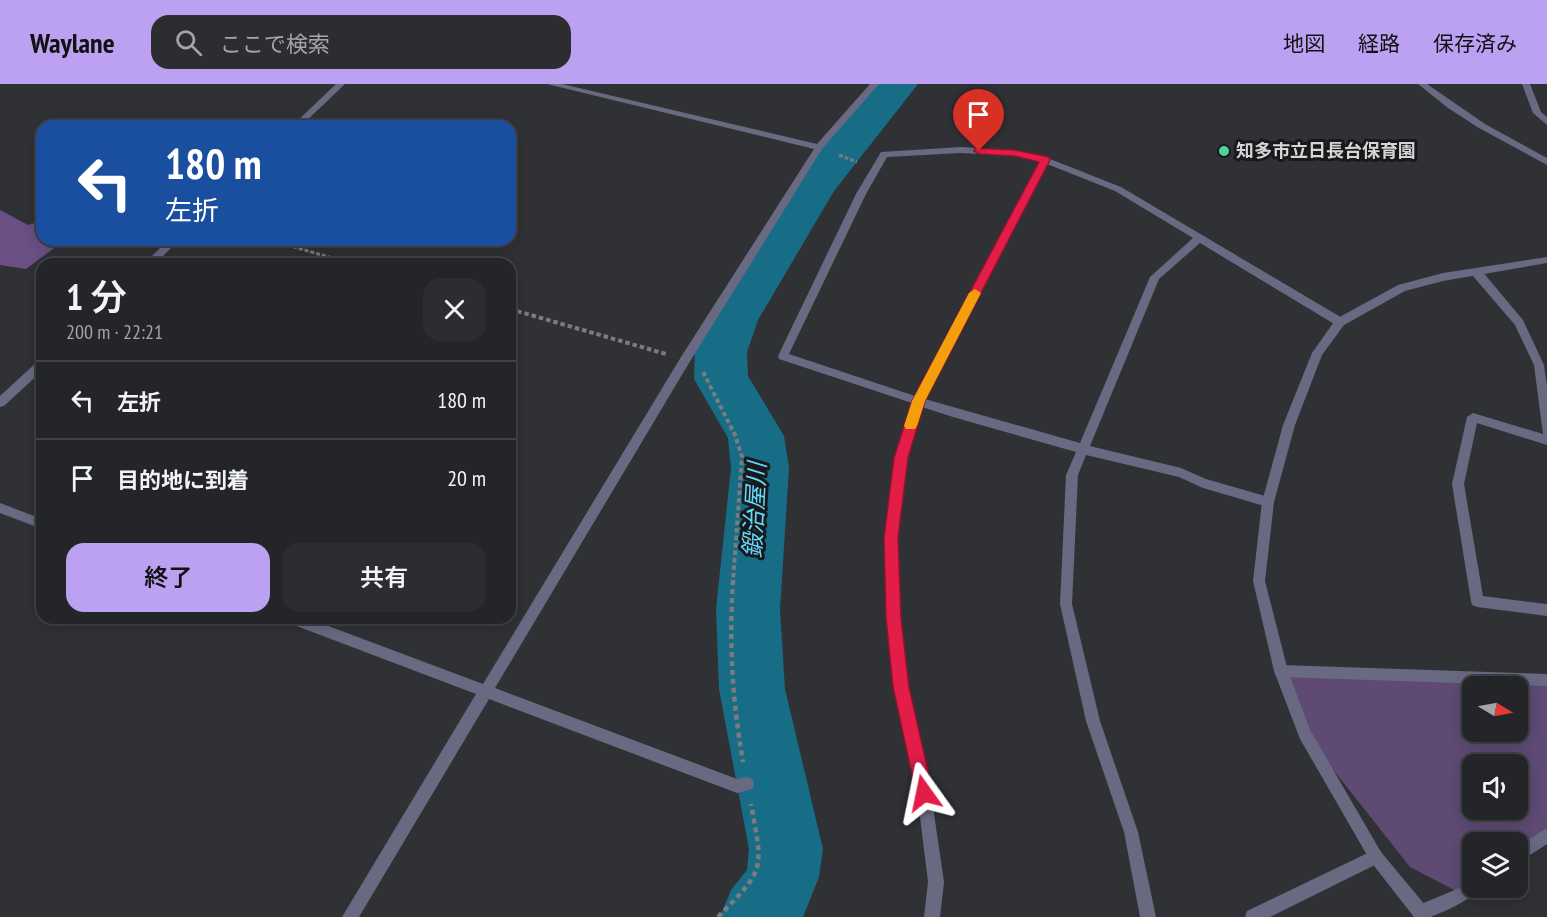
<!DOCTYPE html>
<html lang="ja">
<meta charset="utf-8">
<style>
:root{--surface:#232528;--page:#2b2d30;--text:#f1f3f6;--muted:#a3a5a8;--line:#404245;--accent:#bca0f2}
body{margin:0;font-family:"PT Sans Narrow","Noto Sans JP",sans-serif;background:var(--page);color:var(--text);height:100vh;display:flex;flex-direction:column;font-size:22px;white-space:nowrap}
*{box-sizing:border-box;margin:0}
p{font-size:20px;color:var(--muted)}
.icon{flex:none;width:33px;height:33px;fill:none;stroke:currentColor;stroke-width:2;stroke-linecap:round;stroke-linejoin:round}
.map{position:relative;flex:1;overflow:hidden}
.details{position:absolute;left:36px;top:174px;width:480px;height:366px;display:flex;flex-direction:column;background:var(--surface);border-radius:18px;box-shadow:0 3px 15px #0003,0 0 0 2px var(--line)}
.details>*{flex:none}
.top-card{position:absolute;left:36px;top:36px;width:480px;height:126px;border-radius:18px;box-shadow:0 3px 15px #0003,0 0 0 2px var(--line);background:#1a4fa0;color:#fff;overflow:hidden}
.needle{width:39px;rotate:100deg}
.tools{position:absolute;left:1462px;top:592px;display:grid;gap:12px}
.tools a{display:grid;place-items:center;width:66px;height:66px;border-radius:12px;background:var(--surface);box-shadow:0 3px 15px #0003,0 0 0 2px var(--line);font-size:30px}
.pin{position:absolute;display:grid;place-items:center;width:51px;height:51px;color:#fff;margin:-62px -26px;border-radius:50% 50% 50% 0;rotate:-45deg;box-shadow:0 0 6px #0007}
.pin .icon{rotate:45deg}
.me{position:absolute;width:66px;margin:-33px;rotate:348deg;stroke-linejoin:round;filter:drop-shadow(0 0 4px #0008)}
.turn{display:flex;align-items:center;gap:21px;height:126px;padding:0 30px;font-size:27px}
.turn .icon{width:78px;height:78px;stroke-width:2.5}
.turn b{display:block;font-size:42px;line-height:51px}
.round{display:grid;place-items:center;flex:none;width:63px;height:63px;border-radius:18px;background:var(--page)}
.headline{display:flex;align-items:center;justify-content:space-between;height:102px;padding:0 30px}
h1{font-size:36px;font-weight:600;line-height:45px}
.button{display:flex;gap:12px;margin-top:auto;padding:12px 30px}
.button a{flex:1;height:69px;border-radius:18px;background:var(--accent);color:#111;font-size:24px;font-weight:600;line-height:69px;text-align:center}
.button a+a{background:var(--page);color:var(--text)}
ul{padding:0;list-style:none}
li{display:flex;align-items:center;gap:18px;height:78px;padding:0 30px;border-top:2px solid var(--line)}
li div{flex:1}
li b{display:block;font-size:22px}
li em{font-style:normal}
header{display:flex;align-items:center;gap:36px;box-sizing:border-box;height:84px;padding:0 30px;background:var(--accent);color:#111}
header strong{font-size:28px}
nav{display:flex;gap:33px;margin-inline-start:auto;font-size:21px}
.search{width:420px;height:54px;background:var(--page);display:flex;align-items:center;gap:15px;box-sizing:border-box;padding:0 21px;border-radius:18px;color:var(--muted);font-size:22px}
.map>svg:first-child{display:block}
.green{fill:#5e4a73;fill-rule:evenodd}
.forest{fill:#6a5084}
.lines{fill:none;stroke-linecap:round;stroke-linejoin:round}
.river{fill:#186d86;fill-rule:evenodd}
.path-far2{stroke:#7b7c7f;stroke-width:3;stroke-dasharray:4 2;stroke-linecap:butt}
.path-far1{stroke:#7b7c7f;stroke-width:4;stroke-dasharray:4.5 3;stroke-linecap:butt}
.path{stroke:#7b7c7f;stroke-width:4.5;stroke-dasharray:5 4;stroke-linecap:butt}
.minor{fill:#696982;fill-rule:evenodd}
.tertiary{fill:#696982;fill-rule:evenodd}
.route{fill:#e11d48;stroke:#92132f;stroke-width:1.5}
.slow{fill:#f59e0b}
.poi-dot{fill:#4fd399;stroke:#18191b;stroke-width:2}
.labels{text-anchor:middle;stroke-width:6;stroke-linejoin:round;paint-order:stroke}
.far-poi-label{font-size:18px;font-weight:bold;fill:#d4d5d7;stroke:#18191b;text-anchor:start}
.water-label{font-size:24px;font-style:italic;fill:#65d6fc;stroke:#18191b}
</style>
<header>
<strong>Waylane</strong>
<div class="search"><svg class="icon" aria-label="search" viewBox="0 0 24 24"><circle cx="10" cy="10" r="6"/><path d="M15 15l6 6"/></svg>ここで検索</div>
<nav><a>地図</a><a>経路</a><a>保存済み</a></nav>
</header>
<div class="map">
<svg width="1547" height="833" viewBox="0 0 1547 833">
<rect width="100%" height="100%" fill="#2f3135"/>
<path class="green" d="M1281,587L1547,596V751L1518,771V759H1473V802L1462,810L1410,783L1305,650ZM1473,603H1518V648H1473ZM1473,681H1518V726H1473Z"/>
<path class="forest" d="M0,126L28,141L42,137V156H65L26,185L0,181Z"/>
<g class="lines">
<path class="river" d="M876,0H918L834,107L758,236L747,268L748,292L784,352L789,384L780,525L785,605L823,765L819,793L803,833H720L731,806L747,786L749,765L719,605L716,525L731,384L728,354L694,295L695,268L715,222L800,89Z"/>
<path class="path-far2" d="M839,71L857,78
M270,156L353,180"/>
<path class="path-far1" d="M510,225L666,270
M703,288L735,351L742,373L733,497"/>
<path class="path" d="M733,496C729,561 732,613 743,678
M718,833C766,784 763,786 751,720"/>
<path class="minor" d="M547,0H562L817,60L870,0H879L822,65L689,279L495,604L737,695L747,693L752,695L754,700L752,705L737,709L489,615L359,833H342L476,610L286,538L284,534H307L483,600L681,273L814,65Z
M1418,0H1427L1485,40L1547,74V81L1479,44L1448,24Z
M1522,0H1530L1541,28L1547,33V41L1533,29Z
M961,63L1015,66L1045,73L1121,103L1344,235L1345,238L1344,241H1336L1200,159L1159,195L1090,362L1181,384L1206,395L1272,414L1274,418L1272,422L1268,423L1203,404L1179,393L1086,371L1078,391L1072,520L1100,637L1138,748L1156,833H1140L1124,748L1086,637L1060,520L1066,391L1076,368L953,333L922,323L907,374L897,454L900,534L908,603L931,709L944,798L940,833H924L928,798L917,709L894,603L886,534L885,454L895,374L912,319L779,275L778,272L856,110L881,68ZM961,69L1015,72L1040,78L915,312L789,270L866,110L887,73ZM1047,80L1115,107L1193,154L1150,193L1080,359L925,315Z
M1477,185L1481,186L1523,236L1544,281L1547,302V361L1477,339L1464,400L1483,512L1547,520V532L1477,523L1472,521L1471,517L1452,400L1467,333L1473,329L1543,350L1534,281L1515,241L1473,192L1472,189Z
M0,419L42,435V445L0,429Z
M1281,581L1547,590V602L1281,593L1276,592L1274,587L1276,582Z
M1547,744V760L1518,779V762Z
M1376,765L1381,768L1384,773L1381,778L1270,833H1245L1247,827Z
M1473,794V804H1480C1474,814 1441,830 1429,833C1424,833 1418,833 1414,833L1412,829L1414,823L1457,805Z"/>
<path class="tertiary" d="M336,0H345L301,42H292Z
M168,156H179L155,180H144Z
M1547,173V179L1443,197L1405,207L1344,241L1322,271L1295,341L1274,418L1265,497L1288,587L1310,646L1381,768L1430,827L1432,833H1414L1371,778L1300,655L1274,587L1253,497L1262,418L1283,341L1312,269L1336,235L1398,201L1443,189Z
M42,276V287L4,322L0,323V312L38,277Z"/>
</g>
<path class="route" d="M975,64L1015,66L1049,73L1050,76L925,317L908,374L898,454L901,534L909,603L933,709L930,715L924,717L919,715L916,709L893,603L886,534L884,454L894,374L912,317L1039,78L1015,72L979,70L974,67Z"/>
<path class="slow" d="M975,205L981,209L925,317L917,342L915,345H906L904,342L912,317L969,209Z"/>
<circle class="poi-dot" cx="1224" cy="67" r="6"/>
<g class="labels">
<g class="far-poi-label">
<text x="1236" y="73">知多市立日長台保育園</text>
</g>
<g class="water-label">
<text transform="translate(755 426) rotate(-87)" y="8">鍛治屋川</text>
</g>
</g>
</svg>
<div class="tools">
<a><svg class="needle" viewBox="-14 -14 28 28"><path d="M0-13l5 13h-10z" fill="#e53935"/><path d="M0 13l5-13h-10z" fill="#a3a5a8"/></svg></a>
<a><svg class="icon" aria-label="sound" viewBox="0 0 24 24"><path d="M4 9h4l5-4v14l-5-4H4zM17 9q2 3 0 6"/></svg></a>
<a><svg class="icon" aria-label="layers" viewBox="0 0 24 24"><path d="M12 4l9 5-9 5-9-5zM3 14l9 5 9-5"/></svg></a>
</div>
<div class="pin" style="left:979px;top:67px;background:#d93025"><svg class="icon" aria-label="arrive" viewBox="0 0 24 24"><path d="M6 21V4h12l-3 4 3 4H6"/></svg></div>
<svg class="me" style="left:924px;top:709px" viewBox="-20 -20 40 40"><path d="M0-17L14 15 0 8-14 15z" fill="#e11d48" stroke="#fff" stroke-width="4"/></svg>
<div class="top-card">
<div class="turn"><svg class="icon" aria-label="left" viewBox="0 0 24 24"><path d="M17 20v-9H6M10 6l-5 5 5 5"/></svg><div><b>180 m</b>左折</div></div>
</div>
<section class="details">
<div class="headline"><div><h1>1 分</h1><p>200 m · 22:21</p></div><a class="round"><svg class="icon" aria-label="close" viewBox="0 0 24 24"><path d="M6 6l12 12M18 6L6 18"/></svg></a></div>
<ul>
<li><svg class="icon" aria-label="left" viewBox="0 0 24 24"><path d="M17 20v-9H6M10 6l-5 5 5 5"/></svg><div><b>左折</b></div><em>180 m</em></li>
<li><svg class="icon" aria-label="arrive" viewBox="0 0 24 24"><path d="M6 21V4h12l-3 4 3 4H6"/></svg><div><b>目的地に到着</b></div><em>20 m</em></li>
</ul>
<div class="button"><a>終了</a><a>共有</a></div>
</section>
</div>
